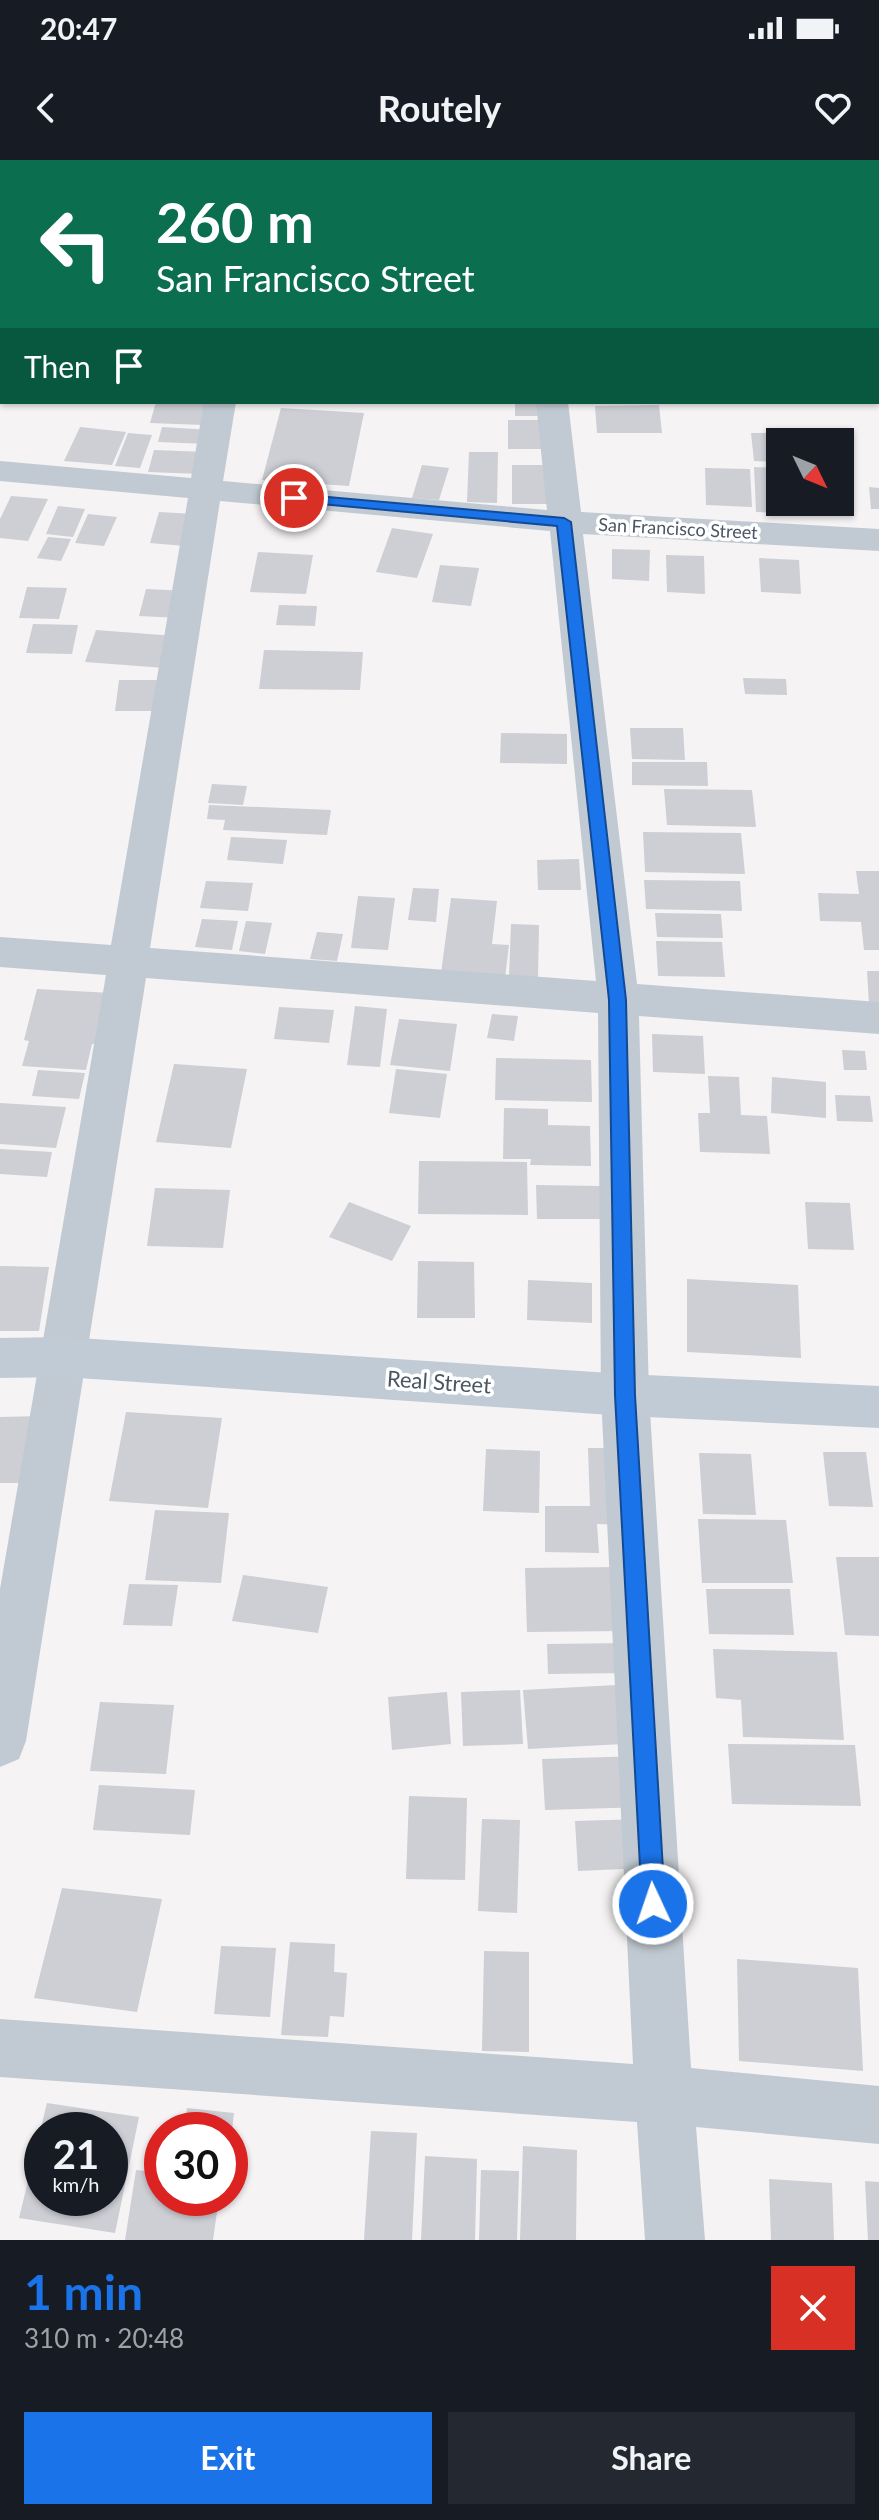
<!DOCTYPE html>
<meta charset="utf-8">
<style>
:root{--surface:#171b24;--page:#242831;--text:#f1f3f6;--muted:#9ea1a6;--accent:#1a73e8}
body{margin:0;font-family:Lato,sans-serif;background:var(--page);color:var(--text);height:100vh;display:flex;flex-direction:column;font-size:30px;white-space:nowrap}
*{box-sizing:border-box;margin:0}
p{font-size:26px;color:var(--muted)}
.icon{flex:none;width:44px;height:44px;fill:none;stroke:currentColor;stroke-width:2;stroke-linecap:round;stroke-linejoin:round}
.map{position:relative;height:2080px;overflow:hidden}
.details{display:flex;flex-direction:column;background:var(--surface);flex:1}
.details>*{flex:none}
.guide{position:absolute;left:0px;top:0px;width:880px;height:244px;box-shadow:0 2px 6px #0004;background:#0b6e4f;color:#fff;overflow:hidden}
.needle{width:52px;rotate:133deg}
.buttons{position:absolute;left:766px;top:268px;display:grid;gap:16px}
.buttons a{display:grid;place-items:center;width:88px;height:88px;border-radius:0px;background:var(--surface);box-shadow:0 2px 6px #0004;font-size:40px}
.speed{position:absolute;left:24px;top:1952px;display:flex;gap:16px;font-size:40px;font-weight:700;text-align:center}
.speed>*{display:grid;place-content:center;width:104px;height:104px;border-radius:50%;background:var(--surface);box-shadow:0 2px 6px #0004;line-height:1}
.speed small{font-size:20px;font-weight:400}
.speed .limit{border:12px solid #d22;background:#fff;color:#111}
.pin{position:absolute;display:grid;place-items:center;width:68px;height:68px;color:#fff;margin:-34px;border:4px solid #fff;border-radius:50%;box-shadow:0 2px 8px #0007}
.me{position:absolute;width:88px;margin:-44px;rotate:357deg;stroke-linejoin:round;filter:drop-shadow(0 0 6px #0008)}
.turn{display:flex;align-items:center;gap:28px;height:168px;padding:0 24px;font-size:36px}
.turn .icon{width:104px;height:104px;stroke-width:2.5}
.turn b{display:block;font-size:56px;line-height:68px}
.then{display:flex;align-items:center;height:76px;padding:0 24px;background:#0003;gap:16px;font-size:30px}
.round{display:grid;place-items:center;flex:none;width:84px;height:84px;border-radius:0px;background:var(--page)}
.head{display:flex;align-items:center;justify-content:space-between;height:136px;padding:0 24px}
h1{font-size:48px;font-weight:700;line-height:60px;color:var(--accent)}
.button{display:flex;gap:16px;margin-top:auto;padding:16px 24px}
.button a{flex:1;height:92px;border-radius:0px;background:var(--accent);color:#fff;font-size:32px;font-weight:700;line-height:92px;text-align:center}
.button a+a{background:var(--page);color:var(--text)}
.status{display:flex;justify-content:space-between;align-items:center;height:56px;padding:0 40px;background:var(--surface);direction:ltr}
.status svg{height:22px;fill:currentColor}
header{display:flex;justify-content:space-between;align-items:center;height:104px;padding:0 24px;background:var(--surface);font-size:36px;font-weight:700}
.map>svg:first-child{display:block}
.building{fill:#cdcfd5;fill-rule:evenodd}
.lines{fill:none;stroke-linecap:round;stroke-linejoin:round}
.minor{fill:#c1cad2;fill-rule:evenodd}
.secondary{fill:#c1cbd6;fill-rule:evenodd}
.route{fill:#1a73e8;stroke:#114b97;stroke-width:2}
.labels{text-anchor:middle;stroke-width:7;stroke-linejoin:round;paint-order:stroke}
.far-street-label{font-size:18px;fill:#4a5661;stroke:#fff}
.street-label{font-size:22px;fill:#4a5661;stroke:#fff}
</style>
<div class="status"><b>20:47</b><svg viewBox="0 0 49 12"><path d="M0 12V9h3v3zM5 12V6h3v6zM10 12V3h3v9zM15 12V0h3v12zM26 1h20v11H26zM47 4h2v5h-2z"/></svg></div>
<header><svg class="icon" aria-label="back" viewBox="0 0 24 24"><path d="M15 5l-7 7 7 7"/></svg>Routely<svg class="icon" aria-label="heart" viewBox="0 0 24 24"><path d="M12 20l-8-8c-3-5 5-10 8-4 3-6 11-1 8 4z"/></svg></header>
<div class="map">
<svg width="879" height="2080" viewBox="0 0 879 2080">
<rect width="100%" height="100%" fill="#f5f3f3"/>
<path class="building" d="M156,242L209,244L204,265L150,263Z
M515,243H546V256H515Z
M659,245L662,273H597L595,246Z
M281,248L364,253L349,326L262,320Z
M508,260H545L552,289H508Z
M80,267L126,272L112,305L64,301Z
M162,267L212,270L208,284L158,282Z
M128,273L152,275L140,308L115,306Z
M751,273H784L785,282H780V302L754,301Z
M154,290L206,292L200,314L148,312Z
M469,292H498L497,343L467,342Z
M422,305L449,308L439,340L412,338Z
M512,305H552L553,344H512Z
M754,307L780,308V342H811L812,354L756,352Z
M705,308L750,309L752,347L706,345Z
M869,327L879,328V349H871Z
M11,336L48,339L28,381L0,378V359Z
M58,346L85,349L73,377L46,374Z
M159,352L194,354L185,386L150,383Z
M88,354L117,357L104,386L75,383Z
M392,368L433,374L417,418L376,412Z
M48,377L71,379L61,401L37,398Z
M612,389L650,390L649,421L612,419Z
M258,392L313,395L306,434L250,432Z
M666,395L704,396L705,434L667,432Z
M759,398L799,400L801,434L761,432Z
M440,405L479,408L471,446L432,442Z
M27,427L67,428L59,459L19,458Z
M146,429L187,431L180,458L139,456Z
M279,445L317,446L315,466L276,465Z
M33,464L78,465L72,494L26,493Z
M96,470L175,476L165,508L85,502Z
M264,490L363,492L360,530L259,529Z
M743,518L786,519L787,535L745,534Z
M119,520H160L156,551H115Z
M630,568H683L685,600L632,599Z
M501,573L567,574V604L500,603Z
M632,602H707L708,626L632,625Z
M212,624L247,626L243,645L208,643Z
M664,629L752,630L756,667L667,665Z
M209,645L331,650L327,675L223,670L225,660L207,659Z
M643,672L741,673L745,714L645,712Z
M231,677L287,680L283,704L227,700Z
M579,699L581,730H538L537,700Z
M856,711H879V790H864L861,762L820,761L818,733L859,734Z
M644,720L740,721L742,751L646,749Z
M206,721L253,723L248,751L200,748Z
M413,728L439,729L436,762L408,760Z
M358,736L395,738L388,790L351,788Z
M451,738L497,741L492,784L509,785L505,818L441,813Z
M655,753L721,754L723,778L657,777Z
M202,759L238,761L232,790L195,787Z
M246,761L272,763L265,794L239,791Z
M511,764L539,765L538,818L509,817Z
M317,772L343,774L337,801L310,799Z
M656,781L722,782L725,817L658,816Z
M867,811H879V845L869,844Z
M37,829L111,833L99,884H92L86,910L22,906L29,881L24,880Z
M355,846L387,849L380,907L347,905Z
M279,847L334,850L329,883L274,879Z
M492,854L518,856L514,881L487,878Z
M399,859L457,864L450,911L390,905Z
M652,874L703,876L705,914L653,912Z
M842,890L865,891L867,910H844Z
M496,898L591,900L592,942L495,940Z
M174,904L247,909L231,988L156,982Z
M396,909L447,914L440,958L389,953Z
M38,910L85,913L79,939L32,936Z
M708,916L739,917L741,955L767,956L770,994L700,992L698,953H710Z
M772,917L826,922V958L771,953Z
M835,935L870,936L873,962L837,961Z
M0,943L66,947L56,988L0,984Z
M504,948L548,949V965L590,966L591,1006L530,1005L531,999H503Z
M0,989L52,992L47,1017L0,1014Z
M419,1001L527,1002L528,1055L418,1054Z
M536,1025L600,1026L601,1059H537Z
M155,1028L230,1030L223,1088L147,1086Z
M349,1042L411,1066L392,1101L329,1077Z
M805,1042L850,1043L854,1090L808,1089Z
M418,1101L474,1102L475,1158H417Z
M0,1106L49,1107L39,1171H0Z
M687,1119L798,1125L801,1198L687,1192Z
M528,1120L592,1123V1163L527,1160Z
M126,1252L222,1258L208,1348L109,1341Z
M44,1256L36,1323H0V1257Z
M588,1288H623L626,1365L597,1364L599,1393L545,1392V1346H590Z
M486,1289L540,1291L539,1353L483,1351Z
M823,1292H866L873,1347L829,1346Z
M699,1293L751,1294L756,1355L703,1354Z
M155,1350L229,1353L221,1423L145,1420Z
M698,1359L786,1360L793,1423H702Z
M836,1397H879V1476L845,1475Z
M619,1407L623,1471L527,1472L525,1408Z
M243,1415L328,1427L318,1473L232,1461Z
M129,1424L178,1425L172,1466L123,1465Z
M706,1429H790L794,1475L709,1474Z
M628,1483L629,1513L548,1514L547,1484Z
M713,1489L837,1492L844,1580L743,1577L741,1540L716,1538Z
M635,1524L642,1583L528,1589L523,1530Z
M520,1530L523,1584L463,1586L461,1532Z
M447,1532L451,1584L392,1590L388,1537Z
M100,1542L174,1545L166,1614L90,1611Z
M728,1584L855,1585L861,1646L732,1644Z
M641,1596L646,1647L545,1650L542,1599Z
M99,1625L195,1630L190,1675L93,1670Z
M409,1636L467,1638L465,1720L406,1719Z
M482,1659L520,1660L517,1753L478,1751Z
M643,1659L647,1708L578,1711L575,1661Z
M62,1728L162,1739L137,1852L34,1838Z
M290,1782L335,1784L334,1812L347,1813L344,1857L330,1856L328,1877L281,1875Z
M221,1786L276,1788L270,1857L214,1854Z
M484,1791L529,1792V1892L482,1891Z
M737,1799L858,1808L863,1911L739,1901Z
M47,1943L139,1957L115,2073L19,2058ZM42,1970H110V2038H42Z
M187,1948L234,1953L232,1970H184Z
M371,1971L417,1973L412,2080H364Z
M523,1986L577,1990L576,2080H520Z
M425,1996L477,1999L475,2080H421Z
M136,2010L162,2013V2038H219L213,2080H125Z
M481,2010L519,2011L517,2080H479Z
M769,2019L832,2023L834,2080H771Z
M865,2021L879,2022V2080H868Z"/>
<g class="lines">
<path class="minor" d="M248,0H276L247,2Z
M519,0H547V2H519Z
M878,53H879V71H878Z
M204,242H236L223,321L547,350L536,242H568L581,352L879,369V391L583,374L637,824L879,842V874L639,856L649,1235L691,1908L879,1926V1984L696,1967L705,2080H645L637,1962L0,1917V1859L633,1904L601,1235L598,853L146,818L26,1581L19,1599L0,1607V1429L106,815L0,807V777L111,785L188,338L0,321V301L191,318ZM220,341L550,371L596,821L150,788Z"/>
<path class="secondary" d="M64,1177L625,1214L879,1226V1268L625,1256L64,1217L0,1218V1178Z"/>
</g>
<path class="route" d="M294,334L564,358L571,362L626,840L635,1235L665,1744L661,1752L653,1755L645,1752L642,1744L615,1235L609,840L557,366L289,341V335Z"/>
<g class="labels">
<g class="far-street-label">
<text transform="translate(678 369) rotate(3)" y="6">San Francisco Street</text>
</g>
<g class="street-label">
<text transform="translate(439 1222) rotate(4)" y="8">Real Street</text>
</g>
</g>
</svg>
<div class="buttons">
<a><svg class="needle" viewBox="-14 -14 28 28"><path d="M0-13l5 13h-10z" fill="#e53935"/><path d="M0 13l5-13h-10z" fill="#9ea1a6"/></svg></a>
</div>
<div class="speed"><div>21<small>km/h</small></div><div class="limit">30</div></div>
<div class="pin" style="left:294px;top:338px;background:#d93025"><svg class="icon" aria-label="arrive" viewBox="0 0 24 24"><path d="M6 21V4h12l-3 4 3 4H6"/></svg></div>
<svg class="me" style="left:653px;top:1744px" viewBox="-20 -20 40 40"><circle r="17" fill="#1a73e8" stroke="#fff" stroke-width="3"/><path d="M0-11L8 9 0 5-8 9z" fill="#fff"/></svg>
<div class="guide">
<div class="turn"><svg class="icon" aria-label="left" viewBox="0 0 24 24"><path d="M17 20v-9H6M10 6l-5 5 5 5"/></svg><div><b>260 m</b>San Francisco Street</div></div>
<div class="then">Then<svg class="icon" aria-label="arrive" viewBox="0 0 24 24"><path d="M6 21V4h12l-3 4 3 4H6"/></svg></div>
</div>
</div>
<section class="details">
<div class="head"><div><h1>1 min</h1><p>310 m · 20:48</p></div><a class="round" style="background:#d93025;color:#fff"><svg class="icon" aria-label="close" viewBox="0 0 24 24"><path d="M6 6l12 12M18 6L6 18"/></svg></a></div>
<div class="button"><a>Exit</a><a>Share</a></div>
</section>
